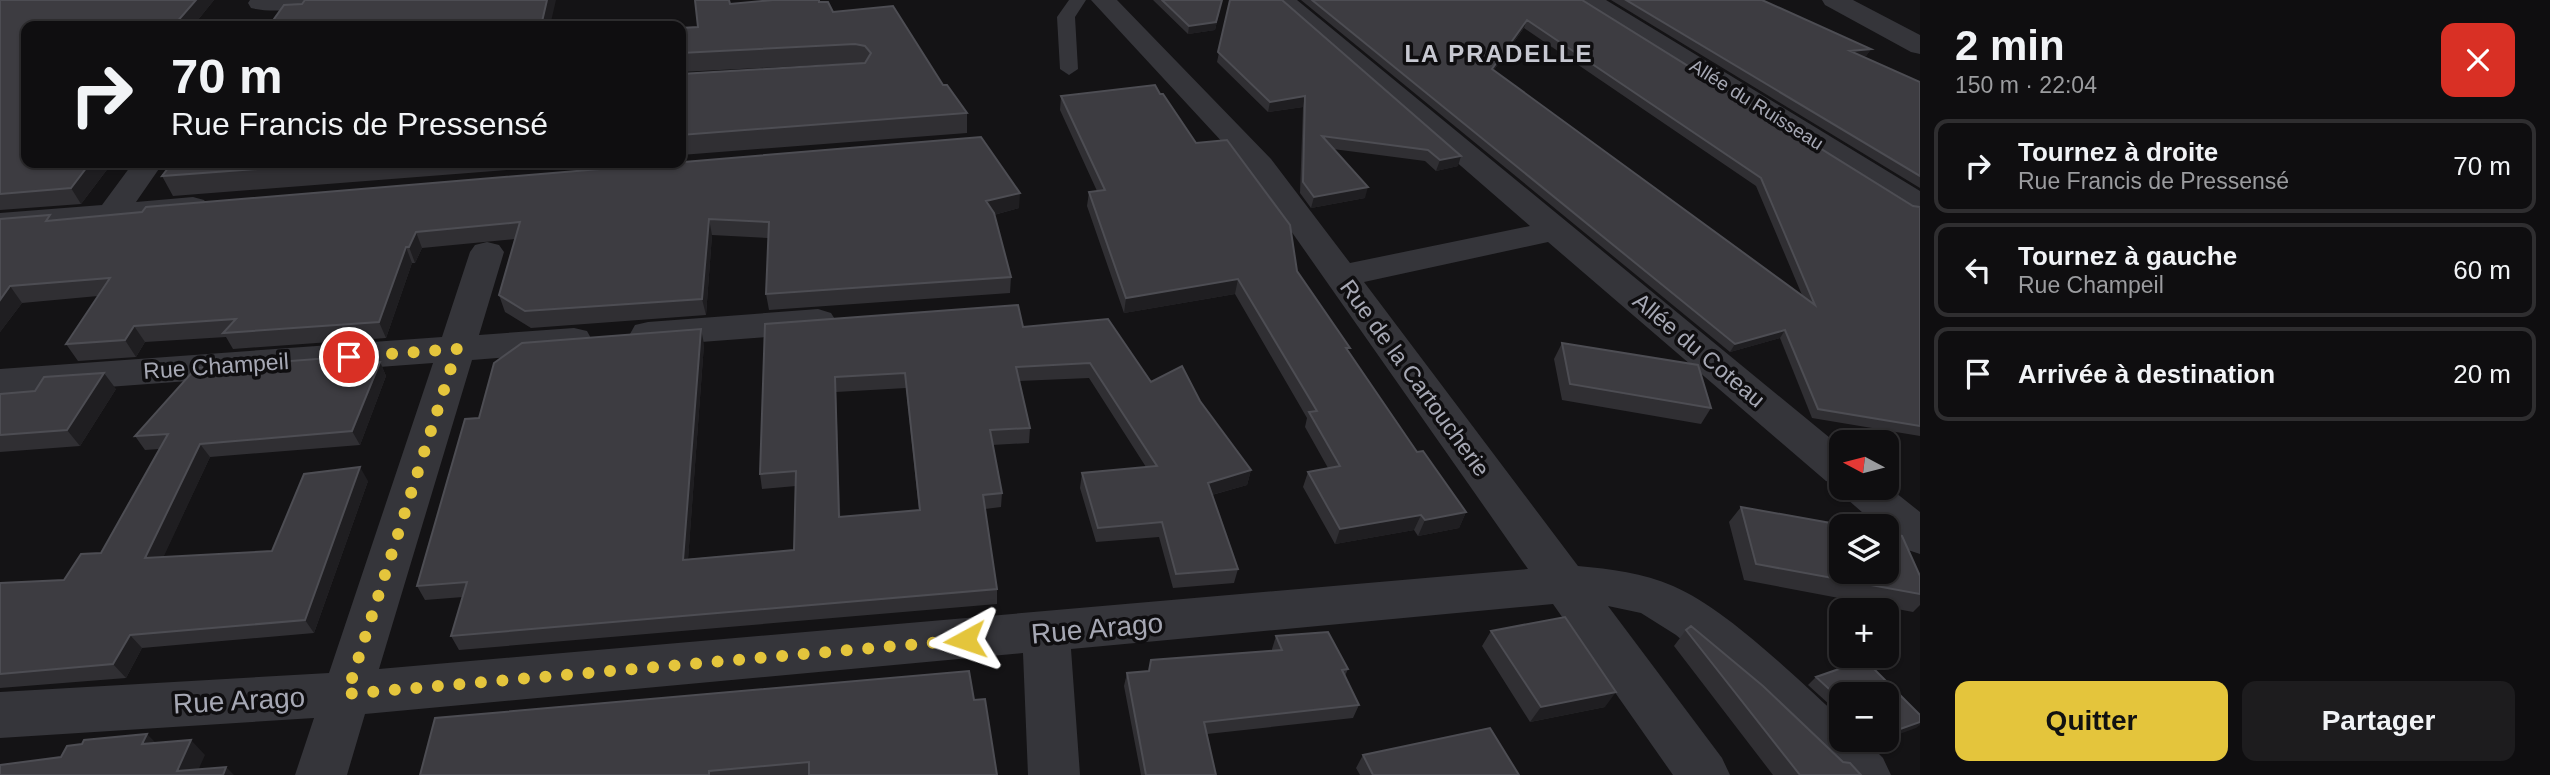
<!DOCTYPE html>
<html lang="fr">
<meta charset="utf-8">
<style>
:root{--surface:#0f0e10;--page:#1d1c1e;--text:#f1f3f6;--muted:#9b9c9f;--line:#2f2e30;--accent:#e4c53c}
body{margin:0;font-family:Helvetica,sans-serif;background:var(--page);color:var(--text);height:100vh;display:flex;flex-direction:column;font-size:26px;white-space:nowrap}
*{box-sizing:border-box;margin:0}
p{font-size:23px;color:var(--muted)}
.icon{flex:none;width:38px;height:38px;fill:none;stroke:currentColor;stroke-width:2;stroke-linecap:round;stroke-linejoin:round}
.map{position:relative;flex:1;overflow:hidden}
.sheet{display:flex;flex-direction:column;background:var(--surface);width:630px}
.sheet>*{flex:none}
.banner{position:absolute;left:21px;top:21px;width:665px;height:147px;border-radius:14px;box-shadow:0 2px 5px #0004,0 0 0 2px var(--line);background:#0f0e10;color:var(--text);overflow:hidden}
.needle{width:46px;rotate:277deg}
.controls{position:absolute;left:1829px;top:430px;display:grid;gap:14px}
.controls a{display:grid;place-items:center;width:70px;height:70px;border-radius:14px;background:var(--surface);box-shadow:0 2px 5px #0004,0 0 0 2px var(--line);font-size:35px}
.pin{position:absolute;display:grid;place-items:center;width:60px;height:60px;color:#fff;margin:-30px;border:4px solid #fff;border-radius:50%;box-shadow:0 2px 7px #0007}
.me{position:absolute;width:77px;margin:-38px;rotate:265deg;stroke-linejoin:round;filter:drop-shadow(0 0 5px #0008)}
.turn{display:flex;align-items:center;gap:24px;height:147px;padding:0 35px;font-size:32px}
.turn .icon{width:91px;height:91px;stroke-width:2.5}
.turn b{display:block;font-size:49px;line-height:60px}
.round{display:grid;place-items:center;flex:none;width:74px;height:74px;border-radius:14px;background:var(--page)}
.overview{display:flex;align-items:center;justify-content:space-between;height:119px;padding:0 35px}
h1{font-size:42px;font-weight:600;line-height:52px}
.action{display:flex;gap:14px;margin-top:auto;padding:14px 35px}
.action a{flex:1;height:80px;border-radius:14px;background:var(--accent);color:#111;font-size:28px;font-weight:600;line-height:80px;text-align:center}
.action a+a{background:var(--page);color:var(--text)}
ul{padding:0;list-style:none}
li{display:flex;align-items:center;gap:21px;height:94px;margin:0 14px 10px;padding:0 21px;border:4px solid var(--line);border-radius:14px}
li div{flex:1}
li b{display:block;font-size:26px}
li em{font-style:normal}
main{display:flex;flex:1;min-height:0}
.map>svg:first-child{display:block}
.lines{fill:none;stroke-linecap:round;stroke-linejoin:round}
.lane{fill:#35353a;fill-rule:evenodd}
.street{fill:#35353a;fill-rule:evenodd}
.wall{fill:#302f33;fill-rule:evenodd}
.shaded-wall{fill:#1f1e21}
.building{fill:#3d3c41;stroke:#4d4d53;stroke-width:2;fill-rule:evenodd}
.route{stroke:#e4c53c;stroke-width:12;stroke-dasharray:0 21.6}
.labels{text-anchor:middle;stroke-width:7;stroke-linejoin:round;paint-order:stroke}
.far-street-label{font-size:19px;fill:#a6a8b4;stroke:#0f0e10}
.street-label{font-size:23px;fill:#a6a8b4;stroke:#0f0e10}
.far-district-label{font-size:24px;font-weight:bold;letter-spacing:2px;fill:#c7c8d1;stroke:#0f0e10}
.near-street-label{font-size:28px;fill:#a6a8b4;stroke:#0f0e10}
</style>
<main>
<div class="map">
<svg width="1920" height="775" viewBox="0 0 1920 775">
<rect width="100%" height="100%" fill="#141315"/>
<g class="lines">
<path class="lane" d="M1069,0H1086L1075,17L1078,69L1069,75L1060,69L1057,17Z"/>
<path class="street" d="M250,0H323L320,5C300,10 271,13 251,8L248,3Z
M1091,0H1117L1271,159L1350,263L1530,226L1270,0H1297L1841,447V485L1826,481L1548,242L1364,282L1578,566C1611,569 1643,573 1673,586C1726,609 1791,673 1835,713L1841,719V740H1865L1883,758L1891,775H1829L1751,699L1676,635L1641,613L1608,606L1722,758L1730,775H1673L1553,604L1071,649L1080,775H1028L1023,653L365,714L347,775H295L314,718L0,738V692L329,673L433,363L0,395V369L442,337L470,252L475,245L487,242L499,245L504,252L479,335L574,328L587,331L592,340L587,349L574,352L472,360L379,669L1528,569L1249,171Z
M1577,0H1606L1920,191V215L1909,212L1580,5Z
M1822,0H1853L1920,35V54L1911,52L1825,5Z
M133,163H163L136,202L193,197L204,200L209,207L204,214L193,217L0,233V213L102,205Z
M818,309L831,313L836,321L831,329L818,333L648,346L635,343L630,334L635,325L648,322Z
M1886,485L1920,512V554L1905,549L1886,534V527H1879L1847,499L1841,488H1886Z"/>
</g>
<path class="wall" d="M0,0H214L193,26H26V163H112L81,204L0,210Z
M1153,0H1222L1215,30L1188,34Z
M1230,0L1458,166L1436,171L1425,161L1333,149L1365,198L1311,208L1300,193L1303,107L1268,112L1217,62Z
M1301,0H1582L1913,206L1920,207V436L1812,418L1780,338L1730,352ZM1524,28L1756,186L1802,295L1494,70Z
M1611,0H1762L1871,49L1866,56L1862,57L1920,82V188Z
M819,2L943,85L967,113V133L681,155V74L859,63L681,72V28L698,27L730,4Z
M1160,94L1196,143L1297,271L1348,352L1417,452L1466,512L1459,528L1418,536L1414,530L1335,544L1303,487L1308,472L1328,468L1305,427L1307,418L1235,294L1124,313L1087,206L1089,192L1097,191L1060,110L1061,96Z
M172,163H597L173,196L162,176Z
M1019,208L994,215L1011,277L1010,293L769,310L766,294L768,238L712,235L706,315L531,328L505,312L499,295L515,239L422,248L415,263H412L386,338L233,349L226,337L145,342L136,357L78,361L66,344L98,296L22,303L0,332V219L54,220Z
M765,324L1023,327L1151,382L1200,401L1251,470L1247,485L1212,495L1238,569L1234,583L1173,588L1159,537L1096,542L1080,488L1082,473L1146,467L1089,378L1019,381L1030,428L1029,443L992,445L1002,493L1001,507L985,509L997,589V604L459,650L451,636L463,597L425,600L417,586L479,418L704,344L688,559L794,550L796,486L762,489L760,474ZM906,388L919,510L840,517L836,392Z
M1562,343L1711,408L1701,424L1562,400L1554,359Z
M380,362L386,376L360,445L210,457L163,557L272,551L368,481L314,633L142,648L126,678L0,688V583L64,580L101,553L159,449L145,450L135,436L373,363Z
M116,389L80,446L0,452V394L35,391Z
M1741,507L1920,576V605L1913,612L1744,580L1729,522Z
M1686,630L1843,762L1861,775H1773L1674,646Z
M1491,631L1605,707L1530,722L1482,646Z
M1276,636L1348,669L1345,676L1359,705L1353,718L1207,734L1216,775H1141L1124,686L1127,673L1148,671L1272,651V649Z
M1816,677L1916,728L1841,695V715L1808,685Z
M974,700L997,775H420Z
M1868,740H1883L1873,744Z
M1363,755L1519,775H1360L1356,768Z"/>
<path class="shaded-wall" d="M196,0H214L193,26H176L175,24Z
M547,0H556L550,26H541Z
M1222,0L1215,30L1188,34L1189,26Z
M1527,20L1524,28L1489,77L1492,69Z
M1871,49L1866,56L1845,59L1850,51Z
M1305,96L1303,107L1268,112L1270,102Z
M1461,156L1458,166L1436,171L1440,160Z
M88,163H112L81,204L71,188Z
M1368,187L1365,198L1311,208L1314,197Z
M1020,193L1019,208L986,217V201Z
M709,219L712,235L706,315L702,299Z
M416,232L422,248L415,263L409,247Z
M406,247L412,263L386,338L379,322Z
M1238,279L1235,294L1124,313L1126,298Z
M10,286L22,303L0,332V300Z
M134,326L145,342L136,357L125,340Z
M701,329L704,344L687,574L683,560Z
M1785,330L1780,338L1730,352L1735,344Z
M369,355L376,369L366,363Z
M380,362L386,376L360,445L352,431Z
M104,373L116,389L80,446L67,430Z
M835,377L836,392L841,531L839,517Z
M200,444L210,457L157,571L145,558Z
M360,467L368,481L314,633L305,620Z
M1251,470L1247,485L1204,497L1208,483Z
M1466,512L1459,528L1418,536L1425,520Z
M1421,515L1414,530L1335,544L1340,529Z
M130,635L142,648L126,678L113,664Z
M1616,692L1605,707L1530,722L1541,707Z
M1920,722V725L1916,728L1886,739V734Z
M147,734L161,748L142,744Z
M191,740L205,755L196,775L177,771Z
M226,767L234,775H223Z"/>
<path class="building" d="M0,0H196L175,24H187L185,26H26V163H90L71,188L0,194Z
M305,0H547L541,26H269L284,5L302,4Z
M695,0H729L730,4L773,0H819V2H828L833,12L893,6L943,85H947L967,113L681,135V74L865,63L871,53L865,46L855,44L681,53V28L698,27Z
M1162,0H1222L1216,22L1189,26Z
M1230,0H1282L1461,156L1440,160L1428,150L1322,136L1368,187L1314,197L1303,182L1305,96L1270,102L1218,52Z
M1312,0H1582L1913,206L1920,207V426L1818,409L1785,330L1735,344ZM1527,20L1761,178L1815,305L1492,69Z
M1626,0H1762L1871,49L1850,51L1920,82V176Z
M1155,85L1160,94H1163L1196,143L1227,140L1290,225L1297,271L1350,348H1346L1417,452L1423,451L1466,512L1425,520L1421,515L1340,529L1308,472L1340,466L1309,412L1317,411L1238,279L1126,298L1089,192L1105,190L1061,96Z
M981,137L1020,193L986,201L994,213L1011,277L766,294L769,222L709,219L702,299L525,311L499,295L520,222L416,232L409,247H406L379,322L223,333L236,319L134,326L125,340L66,344L110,278L10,286L0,300V219L50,215L46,221L142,212L146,207Z
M172,163H337L162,176Z
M1018,305L1023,327L1108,319L1151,382L1182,366L1200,401L1251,470L1208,483L1238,569L1176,574L1162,522L1098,528L1082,473L1157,466L1090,363L1016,367L1030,428L990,430L1002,493L983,495L997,589L451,636L467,582L417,586L465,419L479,418L494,363L522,343L701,329L683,560L794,550L796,471L760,474L765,324ZM905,373L920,510L839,517L835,377Z
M1562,343L1698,365L1711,408L1570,384Z
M369,355L366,363L380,362L352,431L200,444L145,558L272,551L304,474L360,467L305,620L130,635L113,664L0,674V583L64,580L81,554L101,553L168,434L135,436L196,368Z
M104,373L67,430L0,435V394L35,391L44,377Z
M1741,507L1853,527H1841V572H1886V533L1902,536L1920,576V594L1756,564Z
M1565,617L1616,692L1541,707L1491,631Z
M1691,626L1763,686L1843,762L1850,763L1861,775H1800L1686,630Z
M1328,632L1348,669L1342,670L1359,705L1204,722L1216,775H1146L1127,673L1149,671L1151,660L1282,650L1276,636Z
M1865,660L1920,715V722L1886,734V695H1841V700L1816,677Z
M969,671L974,700L985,699L997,775H809V762L709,771V775H420L435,718Z
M1490,728L1519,775H1373L1363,755Z
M147,734L142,744L191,740L177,771L226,767L223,775H0V765L61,757L67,746L82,744L84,740Z"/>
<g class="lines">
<path class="route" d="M349,357L457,349L347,694L965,640"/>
</g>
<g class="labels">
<g class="far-street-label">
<text transform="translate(1757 104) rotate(32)" y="7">Allée du Ruisseau</text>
</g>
<g class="street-label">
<text transform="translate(1699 350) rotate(40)" y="8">Allée du Coteau</text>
<text transform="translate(216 366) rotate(-4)" y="8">Rue Champeil</text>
<text transform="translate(1415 378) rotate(54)" y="8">Rue de la Cartoucherie</text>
</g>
<g class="far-district-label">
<text x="1499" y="62">LA PRADELLE</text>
</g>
<g class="near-street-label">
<text transform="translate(1097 628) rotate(-5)" y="10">Rue Arago</text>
<text transform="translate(239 700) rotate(-3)" y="10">Rue Arago</text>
</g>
</g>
</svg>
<div class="controls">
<a><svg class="needle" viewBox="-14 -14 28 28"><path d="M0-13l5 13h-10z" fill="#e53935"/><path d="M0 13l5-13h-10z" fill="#9b9c9f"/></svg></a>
<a><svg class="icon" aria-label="layers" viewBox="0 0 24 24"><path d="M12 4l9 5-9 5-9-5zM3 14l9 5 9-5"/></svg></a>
<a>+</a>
<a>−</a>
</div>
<div class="pin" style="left:349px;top:357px;background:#d93025"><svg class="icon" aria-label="arrive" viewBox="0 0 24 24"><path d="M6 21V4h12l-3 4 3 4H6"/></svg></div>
<svg class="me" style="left:965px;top:640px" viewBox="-20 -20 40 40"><path d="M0-17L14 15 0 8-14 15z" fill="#e4c53c" stroke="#fff" stroke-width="4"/></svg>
<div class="banner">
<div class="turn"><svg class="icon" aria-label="right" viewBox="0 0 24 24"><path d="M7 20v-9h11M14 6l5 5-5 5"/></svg><div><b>70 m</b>Rue Francis de Pressensé</div></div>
</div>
</div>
<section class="sheet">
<div class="overview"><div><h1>2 min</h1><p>150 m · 22:04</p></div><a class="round" style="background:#d93025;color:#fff"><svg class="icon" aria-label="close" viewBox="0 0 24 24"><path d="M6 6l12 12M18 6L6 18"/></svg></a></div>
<ul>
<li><svg class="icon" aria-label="right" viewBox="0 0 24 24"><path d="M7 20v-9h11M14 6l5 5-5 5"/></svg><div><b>Tournez à droite</b><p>Rue Francis de Pressensé</p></div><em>70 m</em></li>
<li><svg class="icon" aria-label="left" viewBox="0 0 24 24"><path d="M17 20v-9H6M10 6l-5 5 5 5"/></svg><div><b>Tournez à gauche</b><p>Rue Champeil</p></div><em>60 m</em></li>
<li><svg class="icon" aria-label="arrive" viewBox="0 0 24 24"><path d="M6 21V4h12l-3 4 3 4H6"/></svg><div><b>Arrivée à destination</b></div><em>20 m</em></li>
</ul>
<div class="action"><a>Quitter</a><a>Partager</a></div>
</section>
</main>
